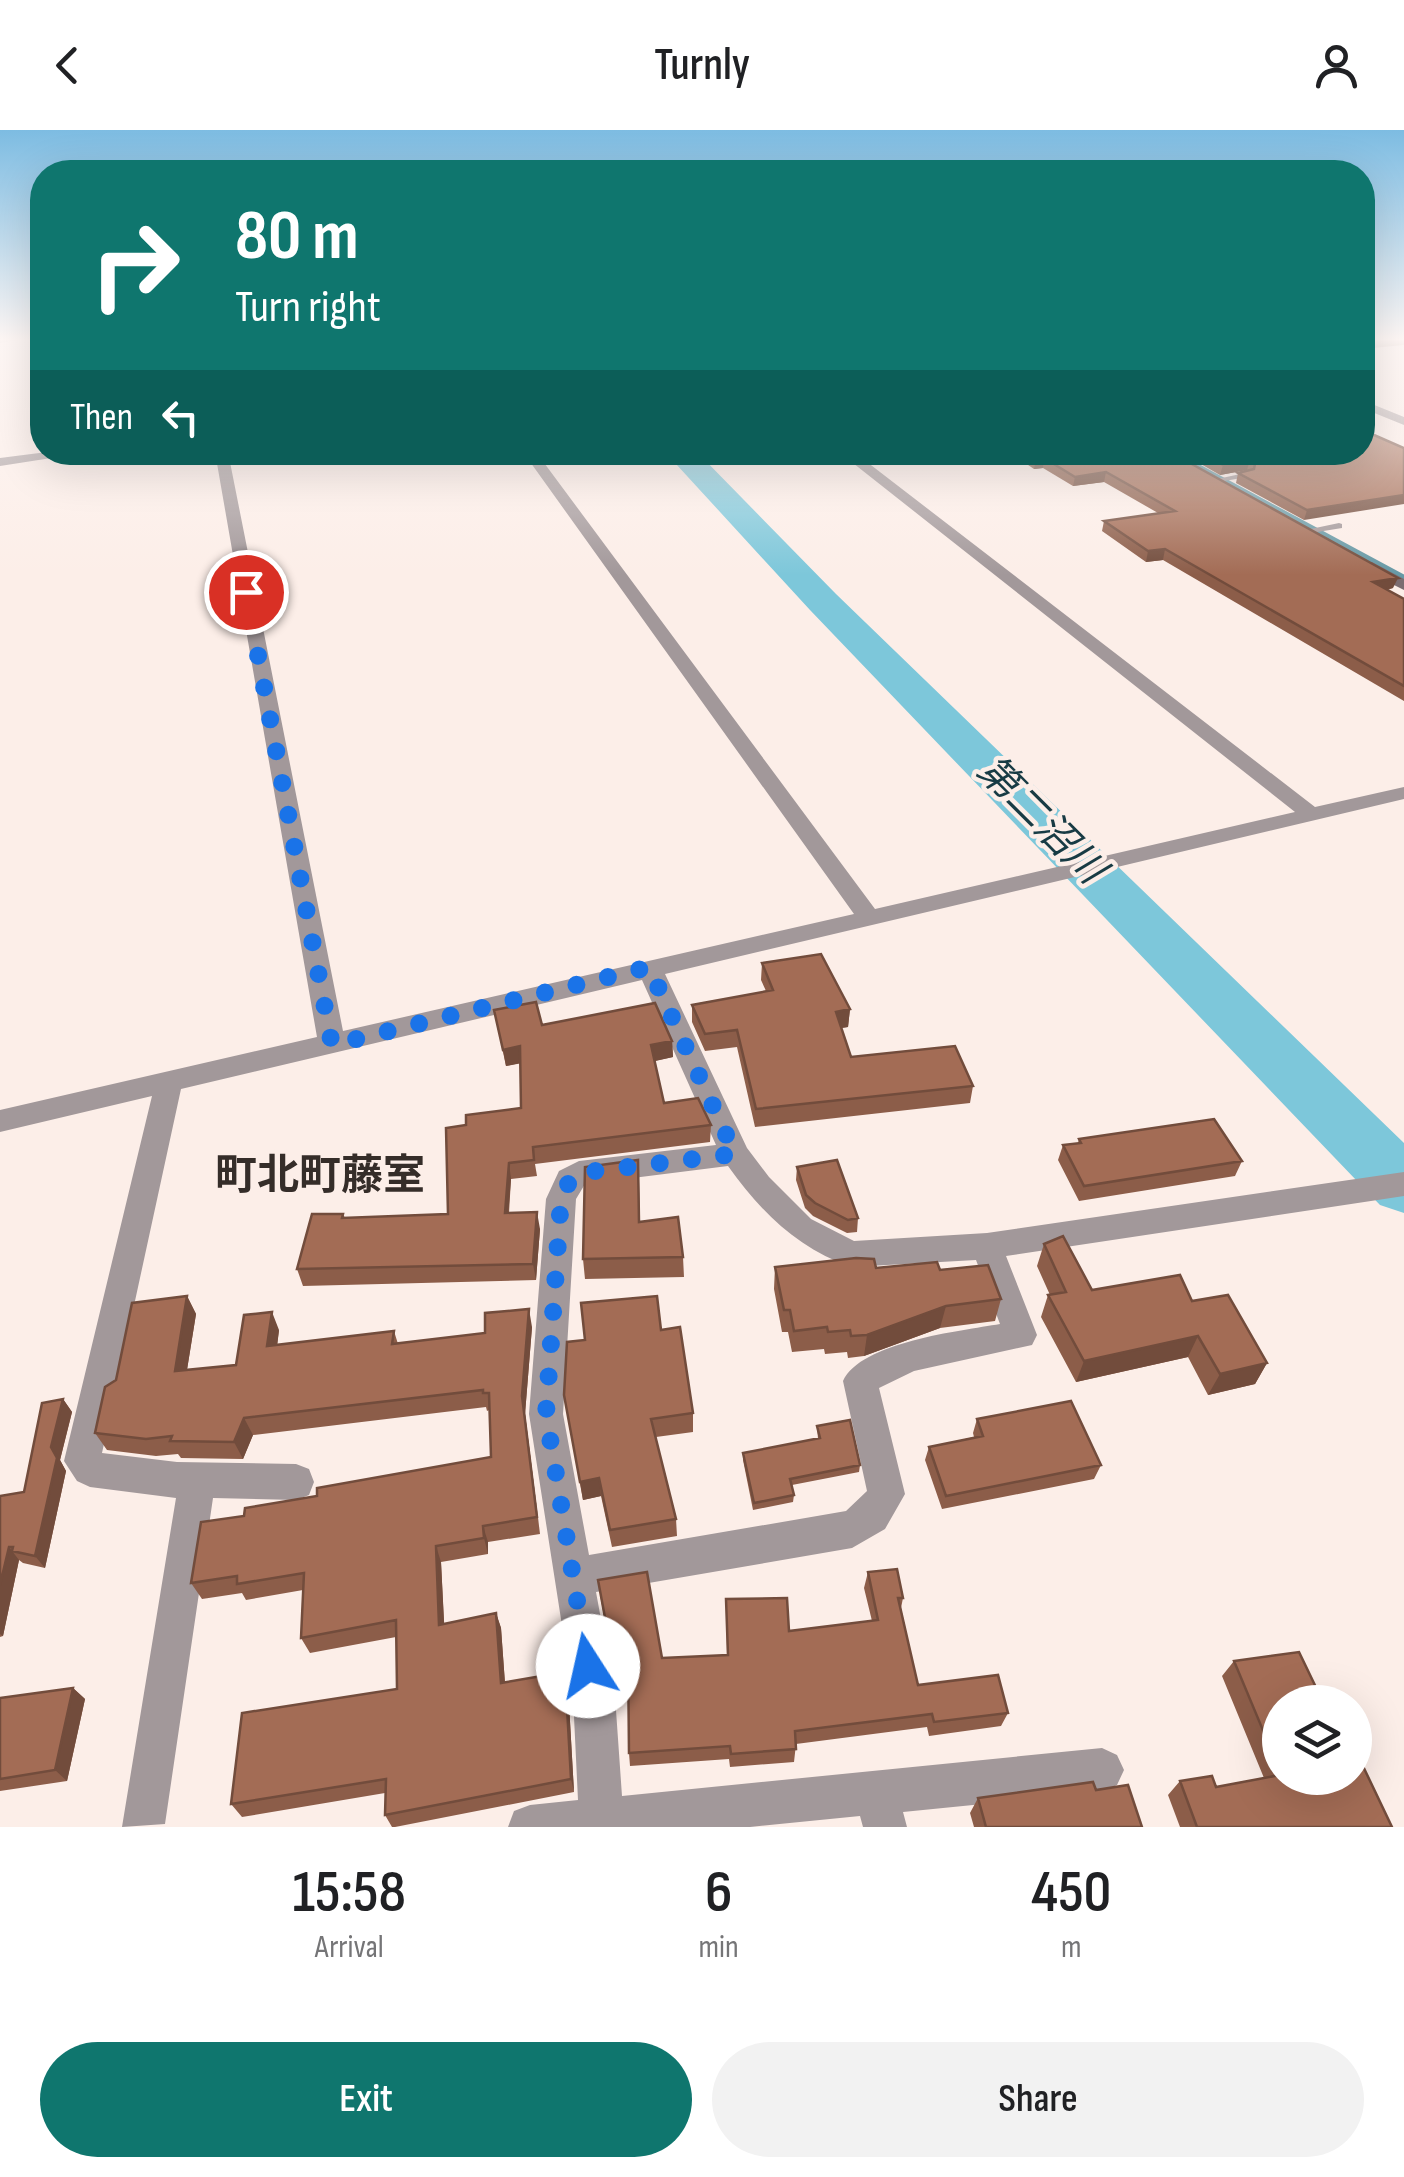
<!DOCTYPE html>
<meta charset="utf-8">
<style>
:root{--surface:#fff;--page:#f2f2f2;--text:#202124;--muted:#757577;--accent:#0f766e}
body{margin:0;font-family:"Sofia Sans Condensed","Noto Sans JP",sans-serif;background:var(--page);color:var(--text);height:100vh;display:flex;flex-direction:column;font-size:38px;white-space:nowrap}
*{box-sizing:border-box;margin:0}
p{font-size:32px;color:var(--muted)}
.icon{flex:none;width:55px;height:55px;fill:none;stroke:currentColor;stroke-width:2;stroke-linecap:round;stroke-linejoin:round}
.map{position:relative;height:1697px;overflow:hidden}
.drawer{display:flex;flex-direction:column;background:var(--surface);flex:1}
.drawer>*{flex:none}
.top-card{position:absolute;left:30px;top:30px;width:1345px;height:305px;border-radius:40px;box-shadow:0 10px 40px #0002;background:#0f766e;color:#fff;overflow:hidden}
.tools{position:absolute;left:1262px;top:1555px;display:grid;gap:20px}
.tools a{display:grid;place-items:center;width:110px;height:110px;border-radius:50%;background:var(--surface);box-shadow:0 10px 40px #0002;font-size:50px}
.pin{position:absolute;display:grid;place-items:center;width:85px;height:85px;color:#fff;margin:-42px;border:5px solid #fff;border-radius:50%;box-shadow:0 2px 10px #0007}
.me{position:absolute;width:110px;margin:-55px;rotate:350deg;stroke-linejoin:round;filter:drop-shadow(0 0 8px #0008)}
.turn{display:flex;align-items:center;gap:35px;height:210px;padding:0 40px;font-size:45px}
.turn .icon{width:130px;height:130px;stroke-width:2.5}
.turn b{display:block;font-size:70px;line-height:85px}
.then{display:flex;align-items:center;height:95px;padding:0 40px;background:#0003;gap:20px;font-size:38px}
.eta{display:flex;justify-content:space-evenly;align-items:center;height:170px;text-align:center}
.eta b{font-size:60px;font-weight:600;line-height:70px}
.action{display:flex;gap:20px;margin-top:auto;padding:20px 40px}
.action a{flex:1;height:115px;border-radius:60px;background:var(--accent);color:#fff;font-size:40px;font-weight:600;line-height:115px;text-align:center}
.action a+a{background:var(--page);color:var(--text)}
header{display:flex;justify-content:space-between;align-items:center;height:130px;padding:0 40px;background:var(--surface);font-size:45px;font-weight:600}
.map>svg:first-child{display:block}
.lines{fill:none;stroke-linecap:round;stroke-linejoin:round}
.stream-far1{stroke:#6799a5;stroke-width:5}
.stream{stroke:#6799a5;stroke-width:6}
.river{fill:#7dc7da;fill-rule:evenodd}
.lane{fill:#a2989a;fill-rule:evenodd}
.street{fill:#a2989a;fill-rule:evenodd}
.secondary{fill:#7c6d71;fill-rule:evenodd}
.wall{fill:#8c5d49}
.shaded-wall{fill:#724c3c}
.building{fill:#a36c55;stroke:#724c3c;stroke-width:2.5}
.route{stroke:#1a73e8;stroke-width:18;stroke-dasharray:0 32.4}
.labels{text-anchor:middle;stroke-width:9;stroke-linejoin:round;paint-order:stroke}
.water-label{font-size:40px;font-style:italic;fill:#183b44;stroke:#fceee8}
.quarter-label{font-size:42px;font-weight:bold;fill:#352d29;stroke:#fceee8}
</style>
<header><svg class="icon" aria-label="back" viewBox="0 0 24 24"><path d="M15 5l-7 7 7 7"/></svg>Turnly<svg class="icon" aria-label="person" viewBox="0 0 24 24"><circle cx="12" cy="8" r="4"/><path d="M4 21q1-7 8-7t8 7"/></svg></header>
<div class="map">
<svg width="1404" height="1697" viewBox="0 0 1404 1697">
<rect width="100%" height="100%" fill="#fceee8"/>
<g class="lines">
<path class="stream-far1" d="M1169,322L1189,333"/>
<path class="stream" d="M1185,330L1404,448"/>
<path class="river" d="M665,322H697L836,464L1404,1013V1083L1380,1075L810,480Z"/>
<path class="lane" d="M1245,343L1249,345L1248,347L1212,353L1208,351Z
M1339,393L1342,394V398L1305,404L1301,401Z"/>
<path class="street" d="M0,207H36L0,213Z
M1362,270L1404,287V295L1362,278Z
M47,322H90L0,336V328Z
M215,322H228L343,901L854,784L523,322H536L875,779L1295,682L839,322H854L1315,677L1404,657V669L665,844L747,1018L769,1047L811,1089L854,1111L987,1103L1404,1042V1066L1006,1126L1037,1205L1032,1215L914,1241L879,1258L905,1364L885,1399L852,1418L596,1462L615,1566L622,1666L1102,1618L1117,1625L1124,1640L1117,1655L1102,1662L903,1682L907,1697H863L860,1686L750,1697H508L514,1681L530,1675L578,1670L573,1566L529,1284L546,1069L559,1041L579,1031L716,1015L642,850L181,959L102,1323L177,1332L296,1334L309,1339L314,1352L309,1365L296,1370L213,1368L165,1694L122,1697L176,1368L90,1357L77,1351L64,1331L152,966L0,1002V980L317,907ZM728,1036C761,1082 797,1118 851,1137L976,1130L1000,1194C960,1201 861,1212 843,1251L867,1361L846,1381L589,1425L563,1284L576,1069L585,1054Z"/>
<path class="secondary" d="M1360,432H1372L1404,449V460L1360,438Z"/>
</g>
<path class="wall" d="M1009,322H1170L1393,458L1387,460L1404,469V571L1163,430L1146,432L1102,401L1104,391L1158,383L1104,352L1073,356L1043,338L1034,339Z
M1180,322H1362L1304,390L1236,353L1238,343L1248,341L1247,340L1220,345Z
M762,833L850,879L848,897L841,898L851,927L973,956L970,973L755,997L737,917L705,921L692,892V875L766,861L761,850Z
M494,880L542,895L672,911L673,927L654,931L664,973L711,995L710,1012L535,1034L537,1046L511,1049L509,1083L540,1099L536,1150L303,1156L297,1139L343,1084L345,1088L448,1084L521,978L520,933L506,936Z
M1079,1009L1242,1031L1235,1046L1079,1071L1058,1030L1063,1015L1078,1013Z
M797,1037L858,1088L857,1102L847,1103L813,1086L805,1078L796,1050Z
M639,1051L640,1092L683,1127L684,1147L585,1149L583,1129Z
M1044,1114L1092,1160L1192,1171L1267,1233L1255,1254L1208,1265L1188,1227L1076,1252L1041,1187L1048,1165H1050L1037,1136Z
M775,1137L940,1140L1001,1169L995,1191L940,1198L864,1226L848,1228L847,1222L825,1224L824,1219L792,1222L788,1202H782L774,1159Z
M187,1166L196,1184L187,1240L236,1235L279,1200L277,1215L394,1201L398,1214L532,1197L525,1284L540,1404L488,1412V1424L441,1432L444,1494L496,1483L501,1498L505,1553L568,1556L574,1662L395,1697H392L385,1685V1663L242,1687L231,1674L397,1559L396,1507L310,1523L301,1508L303,1460L246,1470L242,1463L202,1469L191,1453L244,1386L317,1366L491,1327L489,1280L487,1281L486,1277L253,1305L243,1329L181,1328L178,1324L156,1326L107,1320L95,1303L116,1250Z
M661,1200L693,1283V1302L656,1307L676,1389L677,1406L612,1417L601,1366L583,1370L567,1284L585,1210Z
M63,1269L72,1282L60,1330L66,1341L45,1438L23,1433L19,1430L3,1506L0,1507V1366L24,1362Z
M977,1289L1101,1335L1094,1349L942,1379L925,1330L929,1317L974,1307L973,1303Z
M817,1296L860,1335L859,1342L792,1355L794,1365L793,1372L753,1380L743,1330V1323L818,1309Z
M868,1442L903,1468L901,1478L918,1555L1008,1583L1001,1596L929,1606L927,1597L796,1614L794,1632L730,1637L729,1629L630,1636L629,1623L628,1536L614,1540L600,1465L662,1528L727,1525L726,1469L789,1501L872,1491L864,1458Z
M1234,1531L1280,1572V1648L1392,1697H1180L1168,1665L1180,1651L1216,1657L1264,1648L1222,1546Z
M73,1558L85,1569L67,1651L0,1661V1568Z
M1096,1660L1142,1697H974L970,1683L978,1668Z"/>
<path class="shaded-wall" d="M1404,207V215L1362,219V211Z
M1044,328L1043,338L1034,339L1036,329Z
M1250,330L1247,340L1220,345L1223,335Z
M1106,342L1104,352L1073,356L1075,347Z
M1404,365V374L1304,390L1307,380Z
M1165,419L1163,430L1146,432L1148,421Z
M1398,448L1393,458L1369,463L1373,452Z
M850,879L848,897L834,899L836,882Z
M672,911L673,927L651,932V915Z
M520,916L522,933L506,936L503,920Z
M509,1033L511,1049L507,1099L505,1083Z
M537,1082L540,1099L536,1150L533,1134Z
M187,1166L196,1184L184,1258L175,1241Z
M946,1176L940,1198L864,1226L867,1205Z
M529,1179L532,1197L525,1284L540,1404L522,1266Z
M272,1182L279,1200L275,1234L267,1216Z
M1198,1206L1188,1227L1076,1252L1084,1231Z
M1267,1233L1255,1254L1208,1265L1220,1244Z
M63,1269L72,1282L60,1330L66,1341L45,1438L35,1426L51,1317Z
M244,1288L253,1305L243,1329L234,1312Z
M599,1348L601,1366L583,1370L580,1352Z
M483,1396L488,1412V1424L484,1408Z
M436,1416L441,1432L445,1510L439,1495Z
M9,1417L19,1430L3,1506L0,1504V1455Z
M496,1483L501,1498L506,1568L501,1553Z
M628,1522L630,1536L614,1540L612,1525Z
M565,1542L568,1556L574,1662L571,1649Z
M73,1558L85,1569L67,1651L55,1640Z"/>
<path class="building" d="M1362,207H1401L1362,211Z
M1374,305L1404,318V365L1307,380L1238,343L1254,339L1255,334L1250,330L1223,335L1200,322H1362V306Z
M1025,322H1170L1398,448L1373,452L1404,469V556L1165,419L1148,421L1104,391L1175,381L1106,342L1075,347L1044,328L1036,329Z
M821,824L850,879L836,882L851,927L955,916L973,956L756,979L737,900L705,904L692,875L773,860L762,833Z
M536,872L542,895L655,873L672,911L651,915L664,973L698,968L711,995L533,1017L534,1030L509,1033L505,1083L537,1082L533,1134L297,1139L312,1084H343L342,1088L448,1084L446,998L466,995V985L521,978L520,916L503,920L494,880Z
M1214,989L1242,1031L1084,1056L1063,1015L1081,1013L1079,1009Z
M638,1030L639,1092L678,1087L683,1127L583,1129L585,1037Z
M837,1030L858,1088L848,1090L815,1073L806,1065L797,1037Z
M1063,1106L1092,1160L1180,1145L1192,1171L1228,1165L1267,1233L1220,1244L1198,1206L1084,1231L1048,1165L1066,1162L1044,1114Z
M856,1128L874,1129L876,1138L937,1132L940,1140L988,1135L1001,1169L946,1176L867,1205L851,1206L850,1200L828,1202L827,1197L794,1201L790,1180H784L775,1137Z
M187,1166L175,1241L236,1235L244,1185L272,1182L267,1216L394,1201L392,1214L485,1203V1183L529,1179L522,1266L537,1387L483,1396L484,1408L436,1416L439,1495L496,1483L501,1553L565,1542L571,1649L385,1685L386,1649L231,1674L242,1583L397,1559L396,1490L301,1508L304,1443L237,1454V1446L191,1453L201,1392L244,1386L245,1378L317,1366V1358L491,1327L489,1263H483V1260L244,1288L234,1312L170,1311L172,1306L146,1309L95,1303L105,1257L116,1250L132,1173Z
M657,1166L661,1200L680,1197L693,1283L651,1289L676,1389L610,1400L599,1348L580,1352L564,1265L567,1212L585,1210L581,1173Z
M63,1269L51,1317L57,1328L35,1426L12,1421L13,1417H9L0,1455V1366L24,1362L42,1273Z
M1071,1271L1101,1335L946,1366L929,1317L983,1306L977,1289Z
M850,1290L860,1335L790,1349L794,1365L754,1373L743,1323L820,1308L817,1296Z
M897,1439L903,1468H898L918,1555L998,1545L1008,1583L934,1592L932,1584L795,1601L796,1619L731,1624L730,1616L629,1623L628,1522L612,1525L598,1450L647,1442L662,1528L728,1525L726,1469L787,1468L789,1501L878,1490L868,1442Z
M1299,1522L1323,1572H1280V1641L1234,1531Z
M73,1558L55,1640L0,1649V1568Z
M1361,1632L1392,1697H1197L1180,1651L1212,1646L1216,1657L1280,1645V1648H1355V1633Z
M1093,1652L1096,1660L1128,1655L1142,1697H986L978,1668Z"/>
<linearGradient id="sky" x2="0" y2="1"><stop stop-color="#7dbce2"/><stop offset="0.47" stop-color="#fef7f5"/><stop offset="1" stop-color="#fef7f5" stop-opacity="0"/></linearGradient>
<rect width="1404" height="445" fill="url(#sky)"/>
<g class="lines">
<path class="route" d="M246,462L332,915L649,837L735,1024L579,1043L570,1050L561,1069L546,1284L588,1536"/>
</g>
<g class="labels">
<g class="water-label">
<text transform="translate(1042 689) rotate(45)" y="14">第二沼川</text>
</g>
<g class="quarter-label">
<text x="320" y="1059">町北町藤室</text>
</g>
</g>
</svg>
<div class="tools">
<a><svg class="icon" aria-label="layers" viewBox="0 0 24 24"><path d="M12 4l9 5-9 5-9-5zM3 14l9 5 9-5"/></svg></a>
</div>
<div class="pin" style="left:246px;top:462px;background:#d93025"><svg class="icon" aria-label="arrive" viewBox="0 0 24 24"><path d="M6 21V4h12l-3 4 3 4H6"/></svg></div>
<svg class="me" style="left:588px;top:1536px" viewBox="-20 -20 40 40"><circle r="19" fill="#fff"/><path d="M0-13L10 11 0 6-10 11z" fill="#1a73e8"/></svg>
<div class="top-card">
<div class="turn"><svg class="icon" aria-label="right" viewBox="0 0 24 24"><path d="M7 20v-9h11M14 6l5 5-5 5"/></svg><div><b>80 m</b>Turn right</div></div>
<div class="then">Then<svg class="icon" aria-label="left" viewBox="0 0 24 24"><path d="M17 20v-9H6M10 6l-5 5 5 5"/></svg></div>
</div>
</div>
<section class="drawer">
<div class="eta">
<div><b>15:58</b><p>Arrival</p></div>
<div><b>6</b><p>min</p></div>
<div><b>450</b><p>m</p></div>
</div>
<div class="action"><a>Exit</a><a>Share</a></div>
</section>
